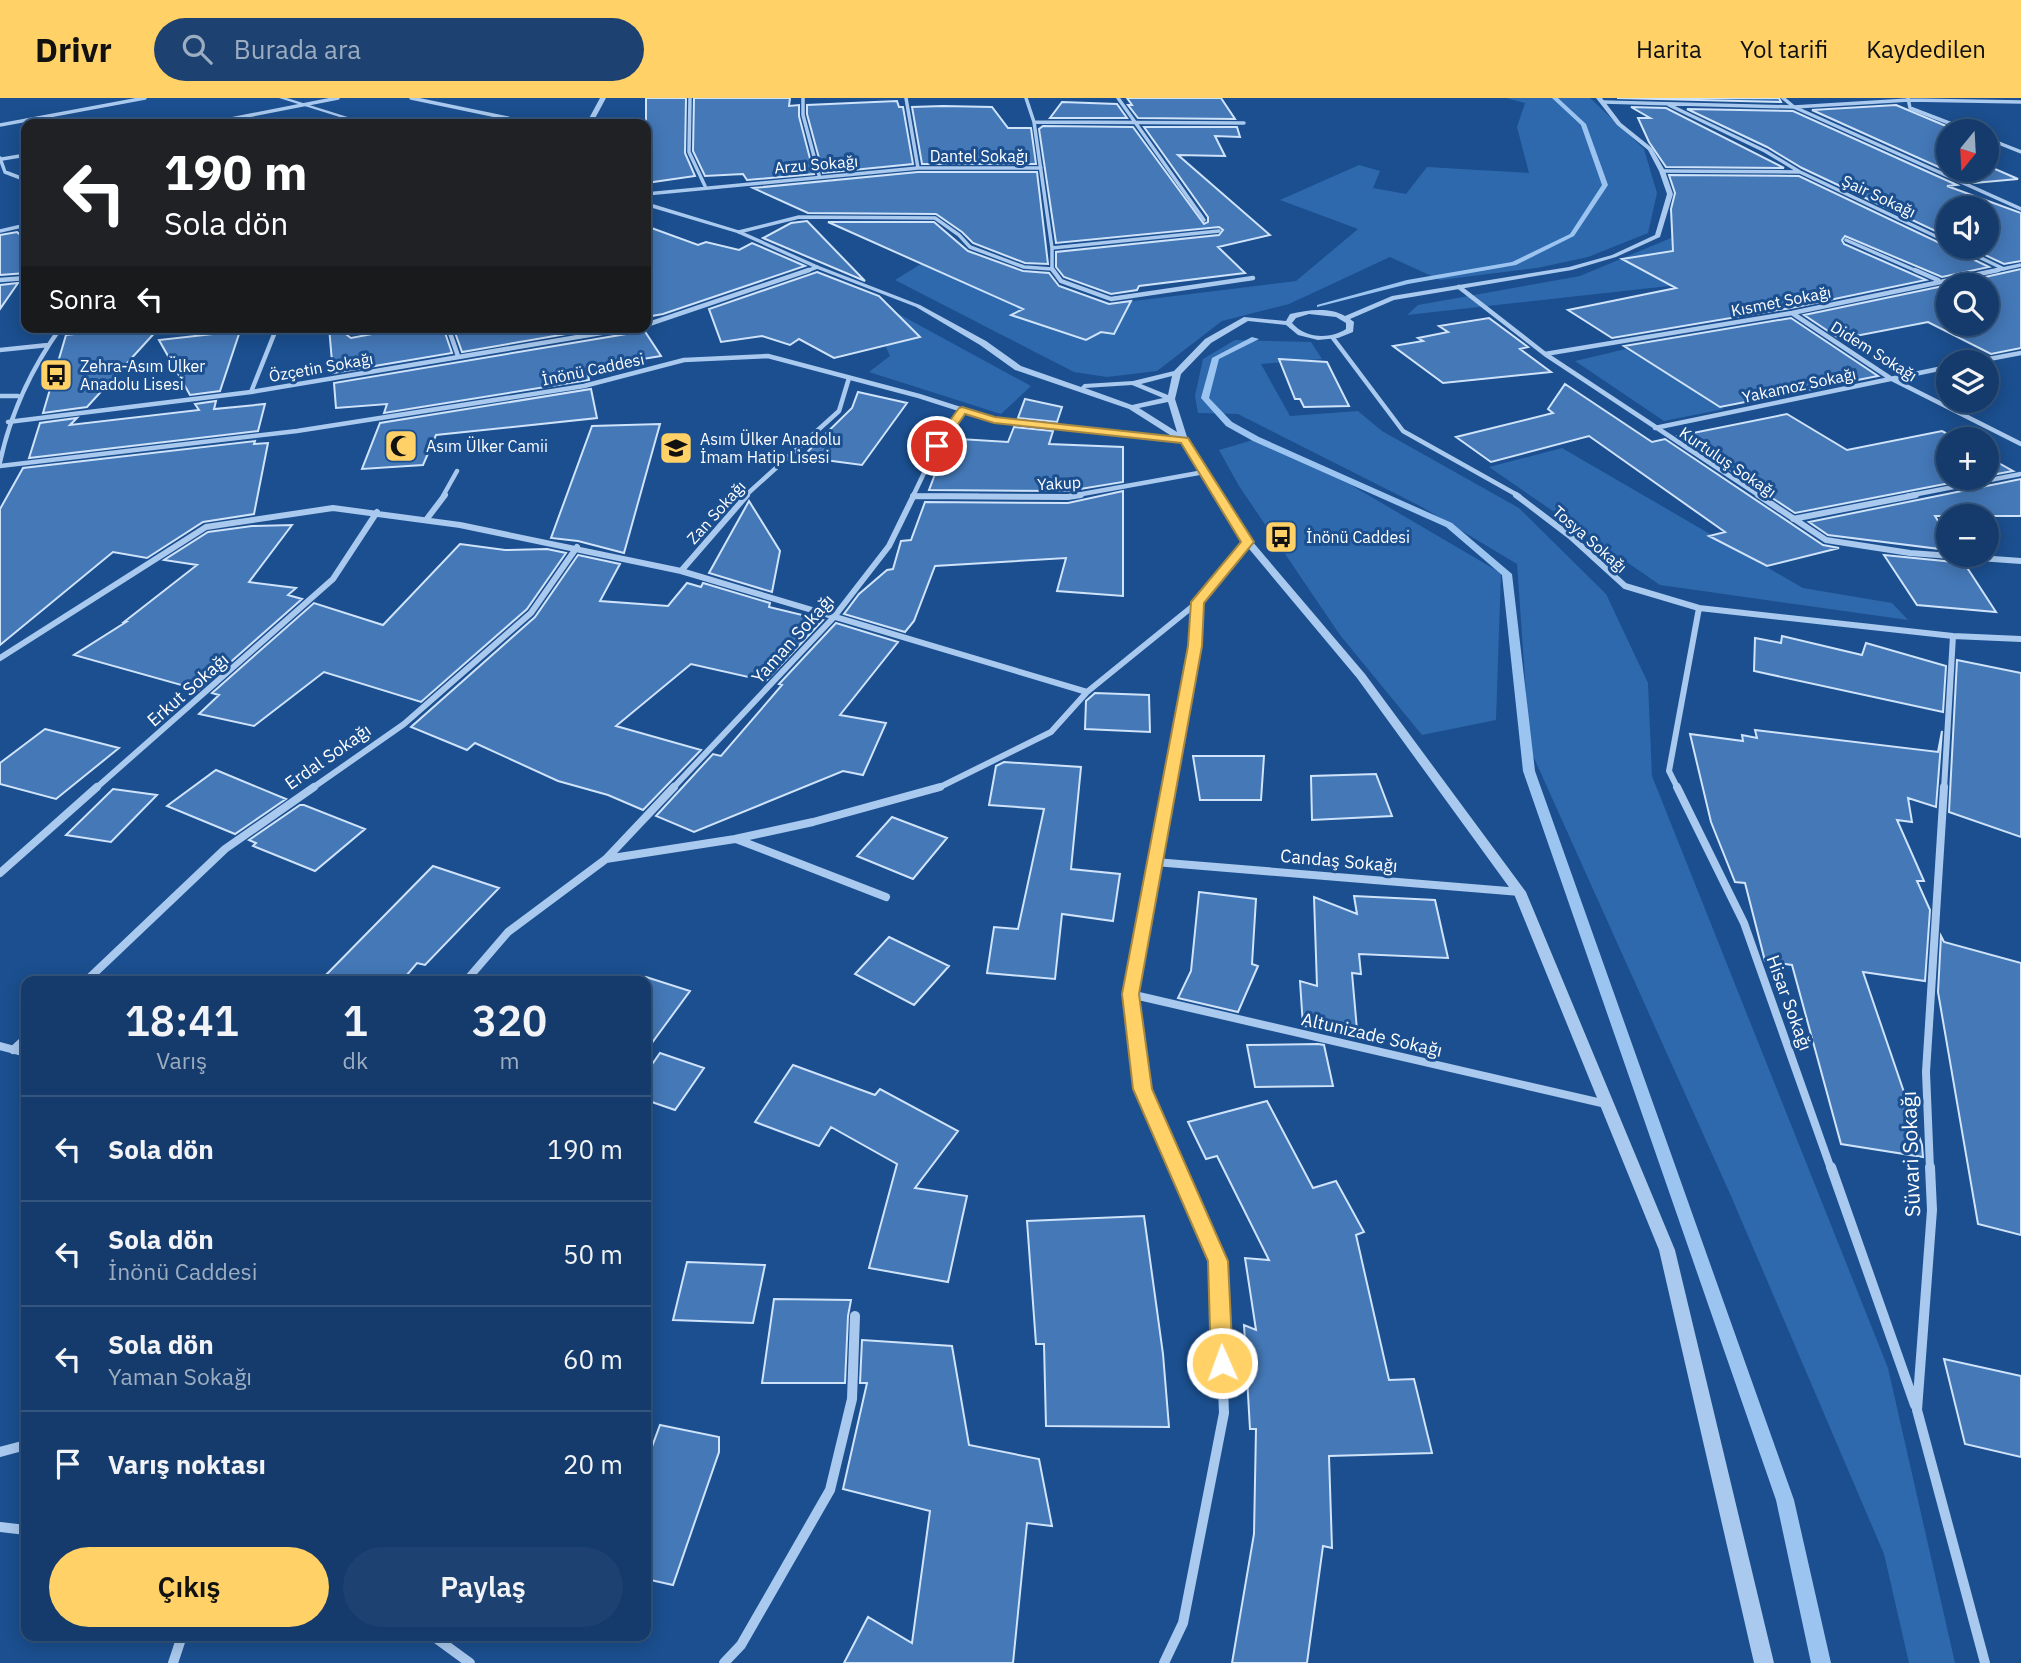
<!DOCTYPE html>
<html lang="tr">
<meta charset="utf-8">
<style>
:root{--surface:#143b6b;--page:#1d4271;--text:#f1f3f6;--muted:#9dadc1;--line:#33557e;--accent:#ffd166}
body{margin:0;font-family:"IBM Plex Sans",sans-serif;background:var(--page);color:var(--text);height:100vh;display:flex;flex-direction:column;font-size:26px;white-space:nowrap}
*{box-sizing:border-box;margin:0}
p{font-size:23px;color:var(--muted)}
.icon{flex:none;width:38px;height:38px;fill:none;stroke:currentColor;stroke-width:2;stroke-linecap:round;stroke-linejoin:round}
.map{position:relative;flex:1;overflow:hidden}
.panel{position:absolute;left:21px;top:878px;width:630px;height:665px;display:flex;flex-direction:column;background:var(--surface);border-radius:14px;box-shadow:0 4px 18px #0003,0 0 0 2px var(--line)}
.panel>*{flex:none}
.top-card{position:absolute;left:21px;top:21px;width:630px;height:214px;border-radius:14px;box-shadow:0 4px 18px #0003,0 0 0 2px var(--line);background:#202124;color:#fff;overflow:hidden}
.needle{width:46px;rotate:198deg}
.controls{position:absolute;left:1936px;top:21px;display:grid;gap:14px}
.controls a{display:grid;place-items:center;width:63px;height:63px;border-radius:50%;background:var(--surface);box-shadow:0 4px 18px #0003,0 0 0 2px var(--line);font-size:35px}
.pin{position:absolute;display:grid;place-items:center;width:60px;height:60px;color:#fff;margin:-30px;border:4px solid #fff;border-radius:50%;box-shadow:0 2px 7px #0007}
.me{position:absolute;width:77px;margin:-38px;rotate:358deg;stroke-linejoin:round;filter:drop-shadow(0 0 5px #0008)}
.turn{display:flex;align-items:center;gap:24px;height:147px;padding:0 28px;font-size:32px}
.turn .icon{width:91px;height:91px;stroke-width:2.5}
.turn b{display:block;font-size:49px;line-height:60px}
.then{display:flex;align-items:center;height:66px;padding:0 28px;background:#0003;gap:14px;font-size:26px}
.eta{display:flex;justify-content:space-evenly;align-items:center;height:119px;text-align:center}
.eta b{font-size:42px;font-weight:600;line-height:49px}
.primary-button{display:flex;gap:14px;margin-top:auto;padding:14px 28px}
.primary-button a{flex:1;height:80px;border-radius:42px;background:var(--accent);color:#111;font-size:28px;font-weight:600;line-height:80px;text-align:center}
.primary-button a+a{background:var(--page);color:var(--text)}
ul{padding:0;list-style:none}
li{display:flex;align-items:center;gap:21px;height:105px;padding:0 28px;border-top:2px solid var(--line)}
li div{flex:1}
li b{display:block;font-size:26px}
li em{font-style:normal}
header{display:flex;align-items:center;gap:42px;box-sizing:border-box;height:98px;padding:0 35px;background:var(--accent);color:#111}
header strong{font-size:33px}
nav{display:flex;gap:38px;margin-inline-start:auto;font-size:24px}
.search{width:490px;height:63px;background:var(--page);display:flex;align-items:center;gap:18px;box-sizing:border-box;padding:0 24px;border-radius:38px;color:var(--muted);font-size:26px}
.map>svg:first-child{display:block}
.green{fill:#2e69ad}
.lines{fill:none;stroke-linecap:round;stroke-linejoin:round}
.stream{fill:#9cc4f0;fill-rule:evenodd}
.building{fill:#4478b7;stroke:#cfe3fa;stroke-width:2}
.minor-far4{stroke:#a9c9ee;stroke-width:3.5}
.minor-far3{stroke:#a9c9ee;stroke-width:4.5}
.minor-far2{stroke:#a9c9ee;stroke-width:6}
.minor-far1{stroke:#a9c9ee;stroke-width:8}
.minor{stroke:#a9c9ee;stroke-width:10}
.tertiary{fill:#a9c9ee;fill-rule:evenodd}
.route{fill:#ffd166;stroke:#a68842;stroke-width:2}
.labels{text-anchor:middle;stroke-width:6;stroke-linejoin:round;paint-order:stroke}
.far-street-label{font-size:16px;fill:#fff;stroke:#1b4f8f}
.far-poi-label{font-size:16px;fill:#fff;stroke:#1b4f8f;text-anchor:start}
.street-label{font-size:18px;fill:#fff;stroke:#1b4f8f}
.near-street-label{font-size:21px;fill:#fff;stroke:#1b4f8f}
</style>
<header>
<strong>Drivr</strong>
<div class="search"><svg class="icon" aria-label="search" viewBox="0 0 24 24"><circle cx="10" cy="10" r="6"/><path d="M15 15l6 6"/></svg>Burada ara</div>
<nav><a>Harita</a><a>Yol tarifi</a><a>Kaydedilen</a></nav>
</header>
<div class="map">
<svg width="2021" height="1565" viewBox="0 0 2021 1565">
<rect width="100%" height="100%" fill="#1b4f8f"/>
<path class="green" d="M1506,0H1590L1644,51L1657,95L1648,135L1588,159L1537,170L1440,182L1390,159L1289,206L1222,223L1157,273L1107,279L1074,274L895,182L953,146L1109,206L1296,183L1358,131L1280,102L1359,67L1380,73L1373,90L1406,96L1427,69L1529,75L1517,29L1525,5Z
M1695,130L1705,184L1407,217L1418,207L1580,178Z
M862,196L1031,288L1001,316L869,274L890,258Z
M1235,242L1311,244L1322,261L1261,266L1290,318L1358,313L1382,333L1519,410L1606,496L1648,585L1652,678L1888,1270L1955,1565H1909L1884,1456L1731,1098L1530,651L1517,466L1422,409L1238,316L1198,315L1195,298L1203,261Z
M1626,251L1724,311L1664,323L1575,263Z
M1253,342L1351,387L1501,475L1496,622L1422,637L1340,537L1239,388L1219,352Z
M1562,350L1803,490L1892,505L1908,522L1660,487L1489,369Z"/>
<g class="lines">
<path class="stream" d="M1552,0H1558L1586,26L1608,87L1574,138L1516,167L1408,186L1317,209V207L1407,182L1512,164L1570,136L1602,87L1581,27Z
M1252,239L1259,241L1219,261L1209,300L1232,324L1259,339L1452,425L1512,476L1535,673L1794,1402L1831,1565H1811L1776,1402L1523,673L1502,477L1446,429L1253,343L1226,328L1201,300L1212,260Z"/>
</g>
<path class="building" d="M646,0H686L685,55L695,78L646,85Z
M694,0H790L789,8L799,7V18L814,76L747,82L743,76L705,78L693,53Z
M1127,0H1221L1235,21L1138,20L1128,7H1132Z
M1617,0H1779L1781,4Z
M897,3L899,9H903L913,66L823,75L807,16V7Z
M1062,4L1117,6L1127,20H1050Z
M1896,7L1958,33H1948V72H1986V67L2018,81L1974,85L1812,12Z
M943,8L992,9L1008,30H1031L1036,66H922L912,9Z
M1631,9L1666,10L1784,70L1666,69L1649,44L1638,20H1650Z
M1687,11L1793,13L1957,87L1947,88L2021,115V163L2004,166L1968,149H1986V110H1948V139L1802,70L1767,49Z
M1043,28L1133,29L1204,126L1208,124V119L1144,29H1237L1240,39L1215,38L1225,58L1178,57L1270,137L1218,149L1245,175L1139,188L1137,192L1111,196L1064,179L1056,169V154L1219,137L1223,132L1219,129L1056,145L1039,31Z
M918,74H1037L1048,166L1025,165L973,145L962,134L936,116L808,115L753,90Z
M1669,77L1799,78L1948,149H1954L1956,153L1989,169L1942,179L1845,138L1842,142L1844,146L1926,182L1791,210L1612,240L1568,212L1676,190L1622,161L1673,153L1671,111L1675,95Z
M807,123L865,183L763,140L791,125Z
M828,124H934L968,153L1023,173L1049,175L1059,188L1109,206L1131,203L1114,236L1101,234L1086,242L1011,217L1023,211Z
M646,128L698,147L706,144L739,152L752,145L805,168L663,216L646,219Z
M17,134L26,142V175L0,177V137Z
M2021,171V250L1991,256L1928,224L1840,241L1804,217L1948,187V226H1986V187H1949Z
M817,174L879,198L920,239L834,260L799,241L790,247L762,238L721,244L709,211Z
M18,185L0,211V187Z
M1489,220L1528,249L1520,251L1551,274L1443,285L1393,248L1423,243L1418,240L1448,234L1439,228Z
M1791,220L1878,278L1720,309L1624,248Z
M134,229H160L87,309L43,315L66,237Z
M329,229H336L351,240L410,229H443L452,255L333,275Z
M453,229H607L462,254Z
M642,229L661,258L587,270L589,282L384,315L387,306L336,310L334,285L638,234Z
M240,233L220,293L190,297L159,242Z
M1279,261L1327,264L1349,308L1304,309L1300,301H1295Z
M1565,286L1652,344L1665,341L1823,447L1839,450L1767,468L1709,438L1725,434L1589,338L1491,364L1456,339L1553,315L1548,311Z
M591,291L597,320L436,337L423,367L362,371L380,325Z
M858,294L907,305L862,367L802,359L852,310Z
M1025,301L1062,309L1057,324L1018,320Z
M216,303L214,311L265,306L258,333L29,360L40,325L77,320L70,327L199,312L195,306Z
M1787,316L1847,352L1942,333L1957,341H1948V380H1976L1795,415L1678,338Z
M660,326L624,455L578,443L551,440L592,328Z
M1014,329L1053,333L1049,346L1123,349V384L1068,393L929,392L945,350L952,351L960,341L1008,344Z
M255,343L254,346L268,345L254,416L203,424L147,460L113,454L0,547V411L23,370Z
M1986,358L2013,373L1986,378Z
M2021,381V418H1935L1948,439V452L1828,437L1809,424Z
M1123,393V498L1057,493L1066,460L935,468L914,523L905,534L844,516L859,496L887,472L893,471L901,443L911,442L925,404L1068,405Z
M749,403L780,453L772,494L709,475Z
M292,427L249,484L296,490L288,497L302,501L199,592L74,557L126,524H124L197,467L164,462L208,434L252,428Z
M460,446L505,452L547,451L566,455L527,511L421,604L324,574L254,628L199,616L219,597L212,595L314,505L383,527Z
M578,457L620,466L600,503L668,508L687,485L701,489L703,485L770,505L769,509L823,522L766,583L691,566L616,628L701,652L643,712L608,697L558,683L475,645L467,652L411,629L535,519Z
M1884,457L1964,465L1996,514L1917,507Z
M836,525L898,544L840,617L886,625L863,677L843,673L694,734L656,718L713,656L721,658L782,587L779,586Z
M1782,538L1862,557L1866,545L1946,568L1943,614L1754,573L1755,540L1781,545Z
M1957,562L2021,575V739L1949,714Z
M1095,595L1149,597L1150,634L1085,631L1086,603Z
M45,631L119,650L56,701L0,686V665Z
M1755,632L1938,654L1942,633L1936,709L1908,700L1912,724L1897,722L1924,783H1917L1930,812L1925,883L1863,874L1922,1047L1923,1059L1841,1046L1792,867L1765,863L1745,785L1735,784L1711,724L1690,636L1743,643L1742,637L1757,640Z
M1193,658H1264L1261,702H1200Z
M1004,664L1081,669L1071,771L1120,776L1113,823L1062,816L1055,881L987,875L994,829L1018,831L1044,711L989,707L996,668Z
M216,672L286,701L235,736L167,708Z
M1376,676L1392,718L1312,722L1311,678Z
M113,691L157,697L111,744L66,737Z
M300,707H304L365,731L315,773L253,748L256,745L249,742Z
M892,719L947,740L913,781L857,758Z
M433,768L499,790L425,867L417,865L401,884H319Z
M1199,794L1256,801L1252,866L1258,868L1238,914L1178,900L1191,873Z
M1354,798L1435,802L1448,860L1359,856L1361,876L1352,875L1357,932L1303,928L1300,883L1317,888L1314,799L1357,816Z
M1941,838L1944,844L2021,865V1137L1978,1126L1938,894Z
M889,839L949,868L914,907L855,876Z
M646,879L690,893L646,953Z
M1318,946L1324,947L1333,988L1255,989L1247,947Z
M660,955L704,970L675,1012L646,1002V975Z
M793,967L875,997L880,991L958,1033L915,1090L967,1098L948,1184L869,1170L897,1066L831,1029L819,1048L755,1024Z
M1267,1003L1313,1090L1336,1083L1364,1134L1356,1137L1389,1282L1414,1281L1432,1355L1329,1358L1332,1450L1323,1448L1307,1565H1232L1254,1436L1256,1331H1250L1244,1227L1256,1232L1245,1160L1269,1162L1217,1058L1206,1061L1188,1024Z
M1144,1118L1163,1256L1169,1329L1046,1328L1044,1246H1036L1027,1123Z
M687,1164L765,1167L753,1225L673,1222Z
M774,1201L851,1202L848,1218L845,1285H762Z
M862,1242L952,1248L969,1347L1039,1361L1052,1428L1027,1425L1013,1565H844L868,1519L912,1545L930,1413L843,1391L867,1285H860Z
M1944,1261L2021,1278V1359L1965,1346Z
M660,1327L719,1339V1354L673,1487L646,1481V1365Z"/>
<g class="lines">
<path class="minor-far4" d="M411,0L536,26
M690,0L689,54L705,88
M803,0V17L819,77
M1026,0L1034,24L1052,150
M1118,0L1204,122
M1783,0L1794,9L2021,111
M1908,0L1910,10L1970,33
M1603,4L1794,9L1909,2L2021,4
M1669,7L1765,53L1800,74L1948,144
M1034,24L1244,25
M206,26L338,0
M0,27L145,0
M1986,40L2021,54
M0,60L5,74L26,82
M2,61L26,57
M918,70H1041
M1662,73L1800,74
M646,96L918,70L906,0
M0,133L26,127
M739,134L799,119L935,120L959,137L970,149L1024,169L1052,171L1054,174
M1846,142L1919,174
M1958,149L2004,171
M1052,171V150L1219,133
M804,174L817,169
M1989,174L2021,167"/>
<path class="minor-far3" d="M1053,172L1061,183L1111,201L1253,180
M1915,172L1938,182
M0,182L26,180
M1459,189L1545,256L1760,398
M1792,215L1890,280L2021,346
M646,227L809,172
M448,229L458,258
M1333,240L1403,333L1519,398
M0,252L48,247
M1545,256L1792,215L1998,172
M1973,264L2021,255
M251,294L277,229
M0,298H18
M8,324L251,294L637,229
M1655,330L1948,269
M0,364C11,313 31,271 61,229
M0,368L297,333L584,288L684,262L768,258L919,298L994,322L1184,342
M443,398L457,373
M745,398L839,313L849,280
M913,398H978
M913,398L937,348L962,312
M1071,398L1204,374
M1907,398L2021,376"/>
<path class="minor-far2" d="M1516,397L1570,438L1625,488L1699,510L1953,538L2021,541
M1758,397L1826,442L1910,455L2021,463
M913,398L1068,399L1081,397
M1793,421L1916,397
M426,422L445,397
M681,473L747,397
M0,560L206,429L333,410L460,427L681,473L1087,594
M95,691L333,481L377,414
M311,691L404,626L531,515L577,449
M672,691L834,519L889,448L914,397
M936,691L1051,634L1087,594L1198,504
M1168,691L1195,548L1198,504L1248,444
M1678,691L1669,673L1699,510
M1944,691L1953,538"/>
<path class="minor-far1" d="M1169,689L1130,896L1142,991L1177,1071
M1677,689L1744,825L1831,1071
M736,741L886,799
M606,761L674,689
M1155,764L1520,794
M0,775L97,689
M85,884L225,751L314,689
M465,884L508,834L606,761L735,741L813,724L940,689
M1130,896L1606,1006
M0,948L26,955
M13,952L26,940
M1930,1071L1926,974L1944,689"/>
<path class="minor" d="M1831,1069L1915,1307
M1930,1069L1932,1112L1917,1312L1985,1565
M0,1354L26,1347
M0,1429L26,1432
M433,1538L470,1565
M173,1565L182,1538
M724,1565L741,1547L830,1392L852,1301L855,1218
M1164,1565L1183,1525L1224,1315L1218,1163L1177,1069"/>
<path class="tertiary" d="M279,0H287L370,26H362Z
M600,0H606L592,26H586Z
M1596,0H1602L1621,25L1652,50L1665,73L1673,96L1660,139L1616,159L1572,172L1394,202L1350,221L1354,224L1353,234L1338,240L1318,242L1298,237L1286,227L1248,223L1211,245L1181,276L1175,301L1188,342L1252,443L1365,576L1526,794L1675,1152L1774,1565H1754L1659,1152L1514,796L1357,580L1245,446L1181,344L1129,311L1015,272L980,247L916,209L815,170L737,135L646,108V104L741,133L819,168L920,207L986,243L1021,268L1081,289L1084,286L1133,283L1174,273L1205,241L1244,219L1286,223L1290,216C1308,212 1329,209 1345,218L1392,198L1569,169L1612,157L1655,137L1667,96L1659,73L1648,52L1617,27ZM1309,216L1336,219L1346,225V231C1329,242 1305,240 1292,225L1296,220ZM1172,278L1168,297L1141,286ZM1132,287L1163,300L1132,307L1085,290ZM1168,304L1177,334L1139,310Z"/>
</g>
<path class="route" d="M962,309L995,319L1188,340L1254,444L1204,505L1202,548L1139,896L1152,991L1228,1163L1233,1265L1229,1272L1222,1275L1214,1272L1211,1265L1208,1163L1133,991L1122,896L1188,548L1191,504L1241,444L1181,345L994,325L965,316L941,351H933V346L959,310Z"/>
<defs>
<symbol id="bus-square" viewBox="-11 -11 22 22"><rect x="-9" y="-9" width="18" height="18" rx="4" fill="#ffd166" stroke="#1b4f8f"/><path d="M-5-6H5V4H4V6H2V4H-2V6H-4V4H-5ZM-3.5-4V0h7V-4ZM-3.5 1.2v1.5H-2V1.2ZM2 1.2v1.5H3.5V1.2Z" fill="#111"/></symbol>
<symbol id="mosque-square" viewBox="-11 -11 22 22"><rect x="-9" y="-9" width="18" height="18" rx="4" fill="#ffd166" stroke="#1b4f8f"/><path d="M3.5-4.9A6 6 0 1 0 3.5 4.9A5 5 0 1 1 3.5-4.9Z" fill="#111"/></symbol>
<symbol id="school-square" viewBox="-11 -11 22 22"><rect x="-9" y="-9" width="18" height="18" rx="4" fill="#ffd166" stroke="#1b4f8f"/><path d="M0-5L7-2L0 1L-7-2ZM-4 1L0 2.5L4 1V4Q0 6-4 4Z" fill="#111"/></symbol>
</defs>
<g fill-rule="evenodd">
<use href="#bus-square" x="37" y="258" width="38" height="38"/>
<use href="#mosque-square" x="382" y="329" width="38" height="38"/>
<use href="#school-square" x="657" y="331" width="38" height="38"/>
<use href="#bus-square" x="1262" y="420" width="38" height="38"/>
</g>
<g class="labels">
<g class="far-street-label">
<text x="979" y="64">Dantel Sokağı</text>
<text transform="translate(816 66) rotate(-5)" y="6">Arzu Sokağı</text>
<text transform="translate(1879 98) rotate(25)" y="6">Şair Sokağı</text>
<text transform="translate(1781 203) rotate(-11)" y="6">Kısmet Sokağı</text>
<text transform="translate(1874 253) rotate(32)" y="6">Didem Sokağı</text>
<text transform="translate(321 269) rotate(-10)" y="6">Özçetin Sokağı</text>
<text transform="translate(593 271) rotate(-12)" y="6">İnönü Caddesi</text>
<text transform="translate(1799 287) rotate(-12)" y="6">Yakamoz Sokağı</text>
<text transform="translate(1728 364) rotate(34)" y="6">Kurtuluş Sokağı</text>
<text transform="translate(1059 385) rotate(-3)" y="6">Yakup</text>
<text transform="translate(716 414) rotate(-48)" y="6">Zan Sokağı</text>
<text transform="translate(1590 441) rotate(41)" y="6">Tosya Sokağı</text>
</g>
<g class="far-poi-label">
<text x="80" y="274">Zehra-Asım Ülker<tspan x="80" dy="18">Anadolu Lisesi</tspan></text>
<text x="700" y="347">Asım Ülker Anadolu<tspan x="700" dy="18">İmam Hatip Lisesi</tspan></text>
<text x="426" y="354">Asım Ülker Camii</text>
<text x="1306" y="445">İnönü Caddesi</text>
</g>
<g class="street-label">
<text transform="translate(793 541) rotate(-48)" y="6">Yaman Sokağı</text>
<text transform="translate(188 592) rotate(-41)" y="6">Erkut Sokağı</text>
<text transform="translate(328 659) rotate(-35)" y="6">Erdal Sokağı</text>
<text transform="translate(1339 763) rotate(5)" y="6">Candaş Sokağı</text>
<text transform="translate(1789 905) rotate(70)" y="6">Hisar Sokağı</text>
<text transform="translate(1372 937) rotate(13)" y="6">Altunizade Sokağı</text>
</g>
<g class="near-street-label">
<text transform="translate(1911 1056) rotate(-92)" y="7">Süvari Sokağı</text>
</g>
</g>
</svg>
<div class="controls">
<a><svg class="needle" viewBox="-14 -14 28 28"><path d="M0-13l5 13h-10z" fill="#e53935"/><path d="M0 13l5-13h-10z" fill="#9dadc1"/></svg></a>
<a><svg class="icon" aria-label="sound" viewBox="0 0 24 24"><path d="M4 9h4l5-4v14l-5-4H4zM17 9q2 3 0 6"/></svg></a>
<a><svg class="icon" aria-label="search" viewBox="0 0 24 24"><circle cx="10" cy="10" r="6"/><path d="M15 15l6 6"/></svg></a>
<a><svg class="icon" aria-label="layers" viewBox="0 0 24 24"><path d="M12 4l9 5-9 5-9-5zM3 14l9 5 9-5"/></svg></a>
<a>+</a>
<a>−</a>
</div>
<div class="pin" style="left:937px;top:348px;background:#d93025"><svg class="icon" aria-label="arrive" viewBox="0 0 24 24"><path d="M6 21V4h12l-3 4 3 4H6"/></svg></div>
<svg class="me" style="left:1222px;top:1265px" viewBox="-20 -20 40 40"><circle r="17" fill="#ffd166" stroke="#fff" stroke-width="3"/><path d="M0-11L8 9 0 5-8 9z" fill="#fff"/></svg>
<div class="top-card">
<div class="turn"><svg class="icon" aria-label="left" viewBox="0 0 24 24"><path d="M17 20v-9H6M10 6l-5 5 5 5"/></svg><div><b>190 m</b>Sola dön</div></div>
<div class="then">Sonra<svg class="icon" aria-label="left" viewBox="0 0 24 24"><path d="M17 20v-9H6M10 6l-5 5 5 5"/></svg></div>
</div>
<section class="panel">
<div class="eta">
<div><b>18:41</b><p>Varış</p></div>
<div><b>1</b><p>dk</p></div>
<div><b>320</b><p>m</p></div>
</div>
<ul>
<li><svg class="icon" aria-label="left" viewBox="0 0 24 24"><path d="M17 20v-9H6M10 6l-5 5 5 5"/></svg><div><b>Sola dön</b></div><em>190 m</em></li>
<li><svg class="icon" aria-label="left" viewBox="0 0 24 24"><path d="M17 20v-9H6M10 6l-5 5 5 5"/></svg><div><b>Sola dön</b><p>İnönü Caddesi</p></div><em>50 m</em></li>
<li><svg class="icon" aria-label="left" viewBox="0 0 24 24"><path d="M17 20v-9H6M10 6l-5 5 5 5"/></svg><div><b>Sola dön</b><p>Yaman Sokağı</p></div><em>60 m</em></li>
<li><svg class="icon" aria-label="arrive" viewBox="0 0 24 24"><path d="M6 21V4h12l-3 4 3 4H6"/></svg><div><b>Varış noktası</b></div><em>20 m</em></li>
</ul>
<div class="primary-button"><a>Çıkış</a><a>Paylaş</a></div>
</section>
</div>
